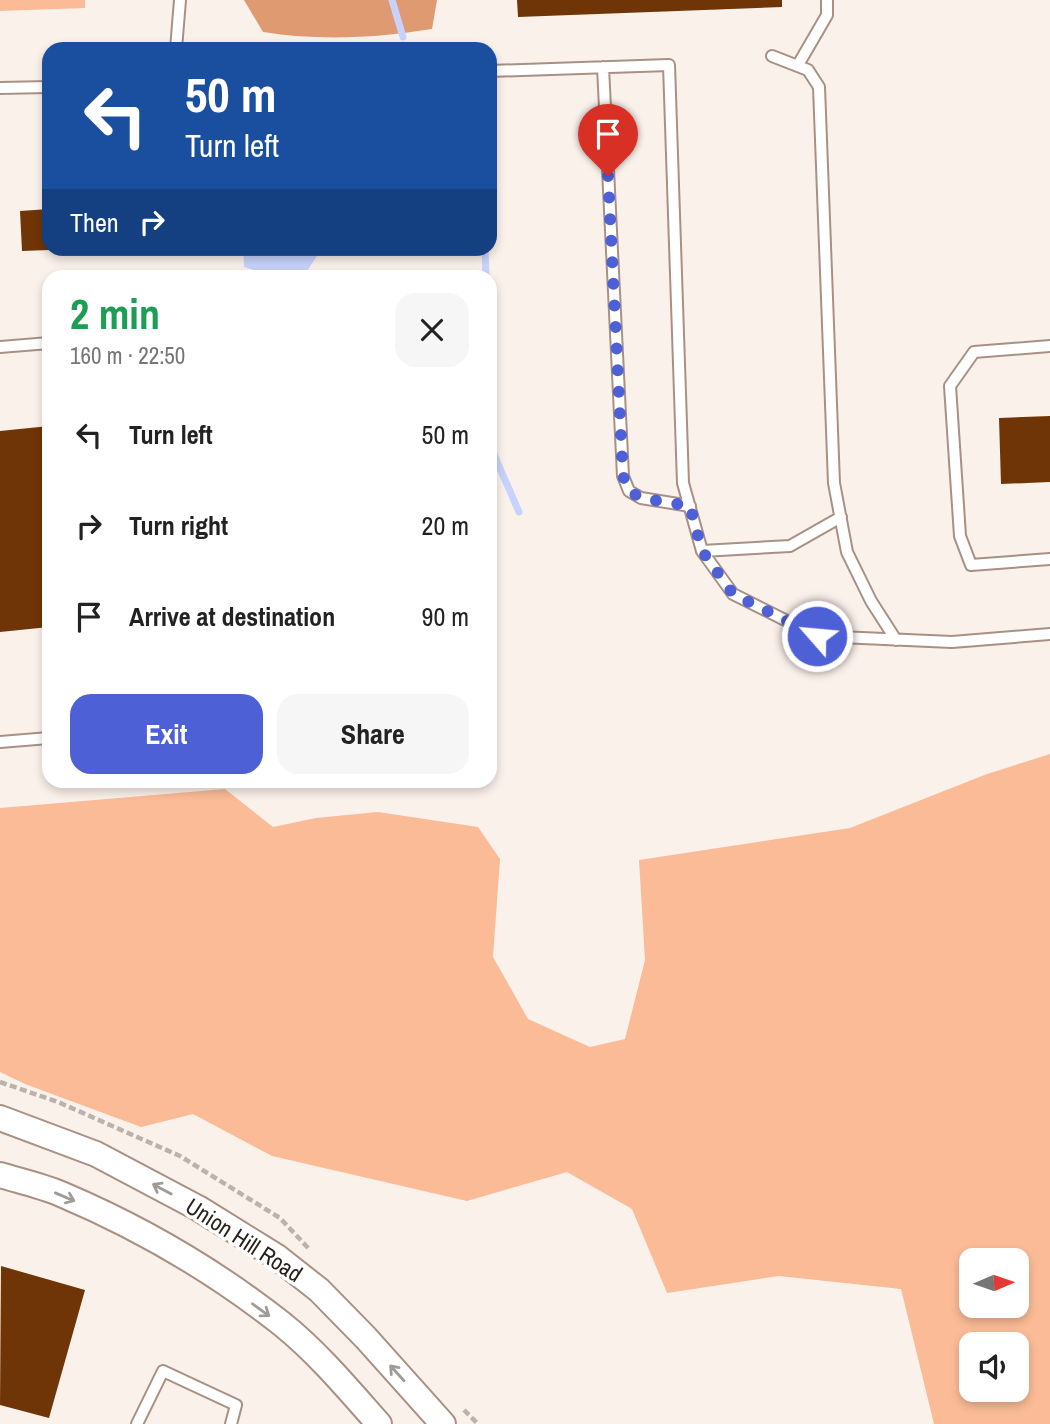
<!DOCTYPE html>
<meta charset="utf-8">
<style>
:root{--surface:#fff;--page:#f6f6f6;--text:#222;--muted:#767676;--accent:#4e60d5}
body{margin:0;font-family:"Archivo Narrow",sans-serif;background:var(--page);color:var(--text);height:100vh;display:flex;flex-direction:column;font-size:26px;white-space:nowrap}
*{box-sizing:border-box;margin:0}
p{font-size:23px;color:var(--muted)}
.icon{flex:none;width:38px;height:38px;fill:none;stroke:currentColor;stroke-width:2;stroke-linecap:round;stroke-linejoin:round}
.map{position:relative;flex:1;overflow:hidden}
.sheet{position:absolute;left:42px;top:270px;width:455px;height:518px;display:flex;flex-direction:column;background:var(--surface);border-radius:21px;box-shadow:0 4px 10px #0003}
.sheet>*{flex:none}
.top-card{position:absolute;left:42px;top:42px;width:455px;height:214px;border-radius:21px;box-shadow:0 4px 10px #0003;background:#1a4fa0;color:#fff;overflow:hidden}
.needle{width:46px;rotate:88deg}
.controls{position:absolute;left:959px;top:1248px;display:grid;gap:14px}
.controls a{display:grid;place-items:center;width:70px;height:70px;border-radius:14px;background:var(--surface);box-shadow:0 4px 10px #0003;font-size:35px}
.pin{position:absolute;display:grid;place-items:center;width:60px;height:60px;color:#fff;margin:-72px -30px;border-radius:50% 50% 50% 0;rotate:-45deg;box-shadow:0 0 7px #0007}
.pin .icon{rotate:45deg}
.me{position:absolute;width:77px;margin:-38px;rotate:297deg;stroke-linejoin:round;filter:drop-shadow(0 0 5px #0008)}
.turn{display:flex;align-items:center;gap:24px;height:147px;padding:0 28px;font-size:32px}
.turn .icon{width:91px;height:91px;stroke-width:2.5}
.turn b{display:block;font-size:49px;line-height:60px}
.then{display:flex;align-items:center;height:66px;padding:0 28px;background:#0003;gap:14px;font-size:26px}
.round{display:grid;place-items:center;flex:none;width:74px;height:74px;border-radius:21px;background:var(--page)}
.headline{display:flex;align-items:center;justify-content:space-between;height:119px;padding:0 28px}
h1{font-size:42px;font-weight:800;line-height:52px;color:#1e9e55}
.button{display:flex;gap:14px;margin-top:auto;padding:14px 28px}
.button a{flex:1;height:80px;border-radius:21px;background:var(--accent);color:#fff;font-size:28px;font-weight:800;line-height:80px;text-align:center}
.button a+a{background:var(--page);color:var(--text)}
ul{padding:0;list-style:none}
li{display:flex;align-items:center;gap:21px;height:91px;padding:0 28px}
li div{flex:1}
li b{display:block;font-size:26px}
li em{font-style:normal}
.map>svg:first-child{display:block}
.green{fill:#fbbb96;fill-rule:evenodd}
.forest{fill:#df9a72}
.water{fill:#c7d3fc}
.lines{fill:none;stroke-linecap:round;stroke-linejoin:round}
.stream{stroke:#c7d3fc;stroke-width:7}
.building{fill:#703507}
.service-casing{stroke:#a89184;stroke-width:14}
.tertiary-casing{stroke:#a89184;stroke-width:28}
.path{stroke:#bcb2ac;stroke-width:4.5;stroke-dasharray:7 3.5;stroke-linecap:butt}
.service{stroke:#fff;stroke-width:10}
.tertiary{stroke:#fff;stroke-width:24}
.oneway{stroke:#9f9b98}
.route{stroke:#4e60d5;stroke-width:12;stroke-dasharray:0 21.6}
.labels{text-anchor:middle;stroke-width:7;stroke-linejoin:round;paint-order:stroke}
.street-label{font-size:23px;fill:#29211b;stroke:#fff}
</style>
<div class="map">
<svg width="1050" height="1424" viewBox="0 0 1050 1424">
<rect width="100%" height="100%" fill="#fbf1eb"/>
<path class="green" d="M0,0H85V8L0,11Z
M1050,754V1424H934L901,1289L779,1276L667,1293L632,1209L567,1172L467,1201L272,1156L193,1114L141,1127L25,1084L0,1072V808L225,789L273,827L316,818L378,812L478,827L500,859L493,957L528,1019L590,1047L625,1039L645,960L639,860L850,828L987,774ZM971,1260H1017V1306H971ZM971,1344H1017V1390H971Z"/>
<path class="forest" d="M244,0H437L432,29C375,38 320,41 263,32Z"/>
<path class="water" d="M322,248L304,276H272L244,267L243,249Z"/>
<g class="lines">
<path class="stream" d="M392,0L403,37
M485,248L486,276
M490,445L519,512"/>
</g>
<path class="building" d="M517,0H782V7L518,17Z
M49,209V250L22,251L20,211Z
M1050,416V482L1001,484L999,418Z
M49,426V627L0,632V431Z
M1,1266L85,1290L49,1418L0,1405Z"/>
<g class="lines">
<defs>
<path id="service" d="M176,49L180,0
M772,56L808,70L819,87L834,483L847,552L871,601L896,640
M798,65L827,15V0
M603,67L623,476L629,491L641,498L690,506
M490,71L669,65L683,483L702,551L733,594L817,636L952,642L1050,634
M0,88L49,87
M1050,346L974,352L950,386L960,536L971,565L1050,559
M0,347L49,343
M702,551L790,546L841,517
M0,742L49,738
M137,1424L163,1371L236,1405L231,1424"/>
<path id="tertiary" d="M0,1118L96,1154L198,1208L277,1257L319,1290L366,1338L443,1424
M0,1175C20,1181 42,1186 61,1194C139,1227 216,1272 282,1324C318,1353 348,1389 379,1424"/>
</defs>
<use href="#service" class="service-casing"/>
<use href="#tertiary" class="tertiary-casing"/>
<path class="path" d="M0,1082L58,1102L180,1156L280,1218L310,1250
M464,1410L478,1424"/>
<use href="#service" class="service"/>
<use href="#tertiary" class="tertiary"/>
</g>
<defs><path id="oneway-shaft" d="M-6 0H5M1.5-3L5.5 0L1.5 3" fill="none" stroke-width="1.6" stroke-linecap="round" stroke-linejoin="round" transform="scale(1.75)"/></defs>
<g class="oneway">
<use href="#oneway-shaft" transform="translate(162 1189) rotate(-152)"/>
<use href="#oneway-shaft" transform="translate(65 1197) rotate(23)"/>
<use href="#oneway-shaft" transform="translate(261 1310) rotate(36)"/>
<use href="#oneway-shaft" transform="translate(397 1373) rotate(-132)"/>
</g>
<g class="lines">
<path class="route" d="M608,176L623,476L629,491L641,498L690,506L702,551L733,594L817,636"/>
</g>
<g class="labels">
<g class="street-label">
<text transform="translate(244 1240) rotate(33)" y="8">Union Hill Road</text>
</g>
</g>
</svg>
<div class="controls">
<a><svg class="needle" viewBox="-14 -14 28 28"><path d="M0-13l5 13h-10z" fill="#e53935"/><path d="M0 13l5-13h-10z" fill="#767676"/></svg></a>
<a><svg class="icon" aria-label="sound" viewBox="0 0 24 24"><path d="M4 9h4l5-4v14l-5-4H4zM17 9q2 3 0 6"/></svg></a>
</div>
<div class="pin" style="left:608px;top:176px;background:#d93025"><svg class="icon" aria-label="arrive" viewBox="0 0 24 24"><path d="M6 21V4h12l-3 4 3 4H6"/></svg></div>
<svg class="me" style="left:817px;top:636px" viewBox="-20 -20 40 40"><circle r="17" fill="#4e60d5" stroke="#fff" stroke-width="3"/><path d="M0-11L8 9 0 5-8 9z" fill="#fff"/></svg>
<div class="top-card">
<div class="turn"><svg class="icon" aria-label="left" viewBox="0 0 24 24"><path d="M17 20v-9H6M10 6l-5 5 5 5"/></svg><div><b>50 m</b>Turn left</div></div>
<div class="then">Then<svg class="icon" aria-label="right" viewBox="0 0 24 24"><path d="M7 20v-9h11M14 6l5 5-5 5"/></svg></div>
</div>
<section class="sheet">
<div class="headline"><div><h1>2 min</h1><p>160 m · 22:50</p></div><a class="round"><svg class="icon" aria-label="close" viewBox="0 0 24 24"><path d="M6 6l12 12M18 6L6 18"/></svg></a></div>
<ul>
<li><svg class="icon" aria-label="left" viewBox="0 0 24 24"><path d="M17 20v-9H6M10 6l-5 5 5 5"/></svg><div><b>Turn left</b></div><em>50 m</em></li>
<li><svg class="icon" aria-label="right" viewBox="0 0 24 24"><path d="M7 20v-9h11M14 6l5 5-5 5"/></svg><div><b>Turn right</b></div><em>20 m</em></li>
<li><svg class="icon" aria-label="arrive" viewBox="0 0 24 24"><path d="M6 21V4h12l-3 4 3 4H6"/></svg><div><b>Arrive at destination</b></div><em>90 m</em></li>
</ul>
<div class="button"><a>Exit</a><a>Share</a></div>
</section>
</div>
